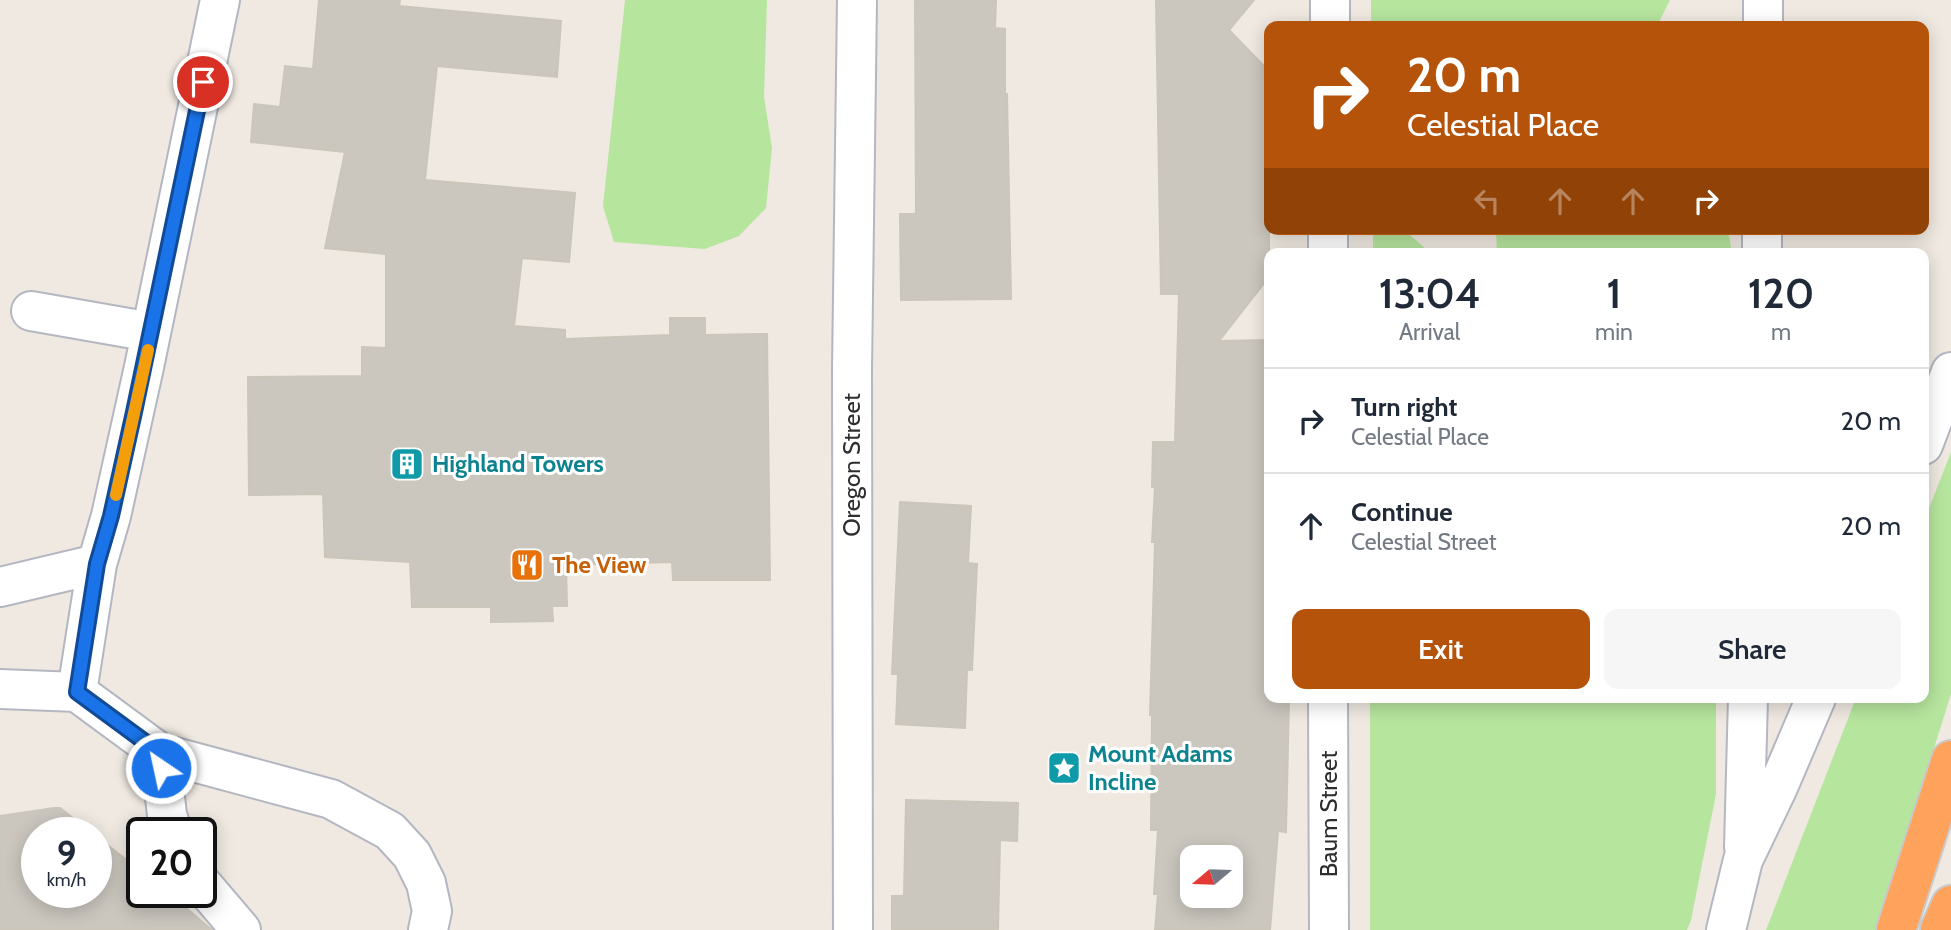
<!DOCTYPE html>
<style>
:root{--surface:#fff;--page:#f6f6f7;--text:#1f2937;--muted:#747a83;--line:#e0e1e3;--accent:#b45309}
body{margin:0;font-family:Cabin,sans-serif;background:var(--page);color:var(--text);height:100vh;display:flex;flex-direction:column;font-size:26px;white-space:nowrap}
*{box-sizing:border-box;margin:0}
p{font-size:23px;color:var(--muted)}
.icon{flex:none;width:38px;height:38px;fill:none;stroke:currentColor;stroke-width:2;stroke-linecap:round;stroke-linejoin:round}
.map{position:relative;flex:1;overflow:hidden}
.sheet{position:absolute;left:1264px;top:248px;width:665px;height:455px;display:flex;flex-direction:column;background:var(--surface);border-radius:14px;box-shadow:0 4px 18px #0003}
.sheet>*{flex:none}
.guide{position:absolute;left:1264px;top:21px;width:665px;height:214px;border-radius:14px;box-shadow:0 4px 18px #0003;background:#b45309;color:#fff;overflow:hidden}
.needle{width:46px;rotate:251deg}
.fabs{position:absolute;left:1180px;top:845px;display:grid;gap:14px}
.fabs a{display:grid;place-items:center;width:63px;height:63px;border-radius:14px;background:var(--surface);box-shadow:0 4px 18px #0003;font-size:35px}
.speed{position:absolute;left:21px;top:817px;display:flex;gap:14px;font-size:35px;font-weight:700;text-align:center}
.speed>*{display:grid;place-content:center;width:91px;height:91px;border-radius:50%;background:var(--surface);box-shadow:0 4px 18px #0003;line-height:1}
.speed small{font-size:18px;font-weight:400}
.speed .limit{border:4px solid #111;border-radius:10px;background:#fff;color:#111}
.pin{position:absolute;display:grid;place-items:center;width:60px;height:60px;color:#fff;margin:-30px;border:4px solid #fff;border-radius:50%;box-shadow:0 2px 7px #0007}
.me{position:absolute;width:77px;margin:-38px;rotate:326deg;stroke-linejoin:round;filter:drop-shadow(0 0 5px #0008)}
.turn{display:flex;align-items:center;gap:24px;height:147px;padding:0 28px;font-size:32px}
.turn .icon{width:91px;height:91px;stroke-width:2.5}
.turn b{display:block;font-size:49px;line-height:60px}
.lanes{display:flex;align-items:center;height:66px;padding:0 28px;background:#0003;justify-content:center;gap:35px;direction:ltr}
.lanes .off{opacity:.35}
.eta{display:flex;justify-content:space-evenly;align-items:center;height:119px;text-align:center}
.eta b{font-size:42px;font-weight:600;line-height:49px}
.primary-button{display:flex;gap:14px;margin-top:auto;padding:14px 28px}
.primary-button a{flex:1;height:80px;border-radius:14px;background:var(--accent);color:#fff;font-size:28px;font-weight:600;line-height:80px;text-align:center}
.primary-button a+a{background:var(--page);color:var(--text)}
ul{padding:0;list-style:none}
li{display:flex;align-items:center;gap:21px;height:105px;padding:0 28px;border-top:2px solid var(--line)}
li div{flex:1}
li b{display:block;font-size:26px}
li em{font-style:normal}
.map>svg:first-child{display:block}
.green{fill:#b6e59e}
.building{fill:#cbc7bf;stroke:#cbc5ba;stroke-width:2;fill-rule:evenodd}
.lines{fill:none;stroke-linecap:round;stroke-linejoin:round}
.minor-casing{stroke:#b4b7c1;stroke-width:42}
.highway-casing{stroke:#c9c9c9;stroke-width:42}
.minor{stroke:#fff;stroke-width:38}
.highway{stroke:#ffa35c;stroke-width:38}
.route-casing{stroke:#114b97;stroke-width:18}
.route{stroke:#1a73e8;stroke-width:12}
.slow{stroke:#f59e0b;stroke-width:12}
.labels{text-anchor:middle;stroke-width:6;stroke-linejoin:round;paint-order:stroke}
.culture-label{font-size:24px;font-weight:bold;fill:#0d838f;stroke:#fff;text-anchor:start}
.street-label{font-size:24px;fill:#2e2e2e;stroke:#fff}
.food-label{font-size:24px;font-weight:bold;fill:#c56008;stroke:#fff;text-anchor:start}
</style>
<div class="map">
<svg width="1951" height="930" viewBox="0 0 1951 930">
<rect width="100%" height="100%" fill="#efe9e1"/>
<path class="green" d="M625,0H767L764,97L772,148L766,208L739,236L705,249L614,242L603,206Z
M1371,0H1670L1657,26H1371Z
M1373,229H1403L1432,254H1373Z
M1496,229H1728L1732,254H1497Z
M1951,452V694L1877,930H1766L1856,698H1923V524Z
M1370,698H1716V794L1691,920L1687,930H1370Z"/>
<path class="building" d="M319,0H400L399,6L561,21L557,77L437,66L425,180L575,193L569,262L522,258L514,326L565,330V339L670,335V318H705V335L767,334L770,580H673L672,562L566,565L567,606H552L553,621L491,622V607H412L410,562L325,557L323,494L249,495L248,377L362,376V347L386,348V254L325,248L345,152L251,142L254,104L280,107L285,66L313,69Z
M915,0H996L995,28L1005,29V94H1007L1011,299L901,300L900,214H916Z
M1156,0H1254L1229,30L1263,65L1266,88H1269V277L1219,341L1269,340V698H1289L1286,832L1278,831L1270,930H1155L1158,894H1154L1158,830H1151L1152,715H1150L1155,542H1152L1155,487H1152L1153,442H1175L1179,294H1161ZM1192,858H1230V896H1192Z
M900,502L971,506L968,563L977,564L972,670H967L965,728L896,724L898,674H892Z
M906,800L1018,803L1017,841L1000,840L998,930H892V896H904Z
M54,808H60L92,833H37V892H96V836L142,872V892H167L212,930H0V816Z"/>
<g class="lines">
<defs>
<path id="minor" d="M1330,26V0
M1763,26V0
M1328,254V229
M1762,254V229
M31,311L151,332
M1923,445L1951,372
M0,587L97,564
M0,689L77,692
M77,692L97,564L111,516L144,367L220,0
M77,692L160,753L331,799L390,831L412,855L426,883L432,911L428,930
M1328,698L1329,930
M160,753L167,815L173,833
M1744,847L1748,698
M201,883L241,930
M853,930L852,370L857,0
M1726,930L1743,860L1778,787L1816,698"/>
<path id="highway" d="M1896,930L1951,760
M1940,930L1951,905"/>
</defs>
<use href="#minor" class="minor-casing"/>
<use href="#highway" class="highway-casing"/>
<use href="#minor" class="minor"/>
<use href="#highway" class="highway"/>
</g>
<g class="lines">
<defs>
<path id="route" d="M161,768L160,753L77,692L97,564L111,516L134,412L203,82"/>
</defs>
<use href="#route" class="route-casing"/>
<use href="#route" class="route"/>
<path class="slow" d="M116,495L148,350"/>
</g>
<defs>
<symbol id="building-square" viewBox="-11 -11 22 22"><rect x="-9" y="-9" width="18" height="18" rx="4" fill="#0f9aa8" stroke="#fff"/><path d="M-4-6H4V6H1V3H-1V6H-4ZM-2.5-4.3h1.7v1.8h-1.7ZM.8-4.3h1.7v1.8H.8ZM-2.5-1h1.7V.8h-1.7ZM.8-1h1.7V.8H.8Z" fill="#fff"/></symbol>
<symbol id="restaurant-square" viewBox="-11 -11 22 22"><rect x="-9" y="-9" width="18" height="18" rx="4" fill="#e8710a" stroke="#fff"/><path d="M-5-6h1v4h1v-4h1v4h1v-4h1v5L-1.5 .5V6h-2V.5L-5-1ZM5-6V6H3V1.5H1.5Q1.5-4 5-6Z" fill="#fff"/></symbol>
<symbol id="sight-square" viewBox="-11 -11 22 22"><rect x="-9" y="-9" width="18" height="18" rx="4" fill="#0f9aa8" stroke="#fff"/><path d="M0-6L1.8-2.2L6-1.7L2.9 1.2L3.7 5.4L0 3.3L-3.7 5.4L-2.9 1.2L-6-1.7L-1.8-2.2Z" fill="#fff"/></symbol>
</defs>
<g fill-rule="evenodd">
<use href="#building-square" x="388" y="445" width="38" height="38"/>
<use href="#restaurant-square" x="508" y="546" width="38" height="38"/>
<use href="#sight-square" x="1045" y="749" width="38" height="38"/>
</g>
<g class="labels">
<g class="culture-label">
<text x="432" y="472">Highland Towers</text>
<text x="1088" y="762">Mount Adams<tspan x="1088" dy="28">Incline</tspan></text>
</g>
<g class="street-label">
<text transform="translate(852 465) rotate(-90)" y="8">Oregon Street</text>
<text transform="translate(1329 814) rotate(-90)" y="8">Baum Street</text>
</g>
<g class="food-label">
<text x="552" y="573">The View</text>
</g>
</g>
</svg>
<div class="fabs">
<a><svg class="needle" viewBox="-14 -14 28 28"><path d="M0-13l5 13h-10z" fill="#e53935"/><path d="M0 13l5-13h-10z" fill="#747a83"/></svg></a>
</div>
<div class="speed"><div>9<small>km/h</small></div><div class="limit">20</div></div>
<div class="pin" style="left:203px;top:82px;background:#d93025"><svg class="icon" aria-label="arrive" viewBox="0 0 24 24"><path d="M6 21V4h12l-3 4 3 4H6"/></svg></div>
<svg class="me" style="left:161px;top:768px" viewBox="-20 -20 40 40"><circle r="17" fill="#1a73e8" stroke="#fff" stroke-width="3"/><path d="M0-11L8 9 0 5-8 9z" fill="#fff"/></svg>
<div class="guide">
<div class="turn"><svg class="icon" aria-label="right" viewBox="0 0 24 24"><path d="M7 20v-9h11M14 6l5 5-5 5"/></svg><div><b>20 m</b>Celestial Place</div></div>
<div class="lanes"><svg class="icon off" aria-label="left" viewBox="0 0 24 24"><path d="M17 20v-9H6M10 6l-5 5 5 5"/></svg><svg class="icon off" aria-label="ahead" viewBox="0 0 24 24"><path d="M12 20V5M6 11l6-6 6 6"/></svg><svg class="icon off" aria-label="ahead" viewBox="0 0 24 24"><path d="M12 20V5M6 11l6-6 6 6"/></svg><svg class="icon" aria-label="right" viewBox="0 0 24 24"><path d="M7 20v-9h11M14 6l5 5-5 5"/></svg></div>
</div>
<section class="sheet">
<div class="eta">
<div><b>13:04</b><p>Arrival</p></div>
<div><b>1</b><p>min</p></div>
<div><b>120</b><p>m</p></div>
</div>
<ul>
<li><svg class="icon" aria-label="right" viewBox="0 0 24 24"><path d="M7 20v-9h11M14 6l5 5-5 5"/></svg><div><b>Turn right</b><p>Celestial Place</p></div><em>20 m</em></li>
<li><svg class="icon" aria-label="ahead" viewBox="0 0 24 24"><path d="M12 20V5M6 11l6-6 6 6"/></svg><div><b>Continue</b><p>Celestial Street</p></div><em>20 m</em></li>
</ul>
<div class="primary-button"><a>Exit</a><a>Share</a></div>
</section>
</div>
